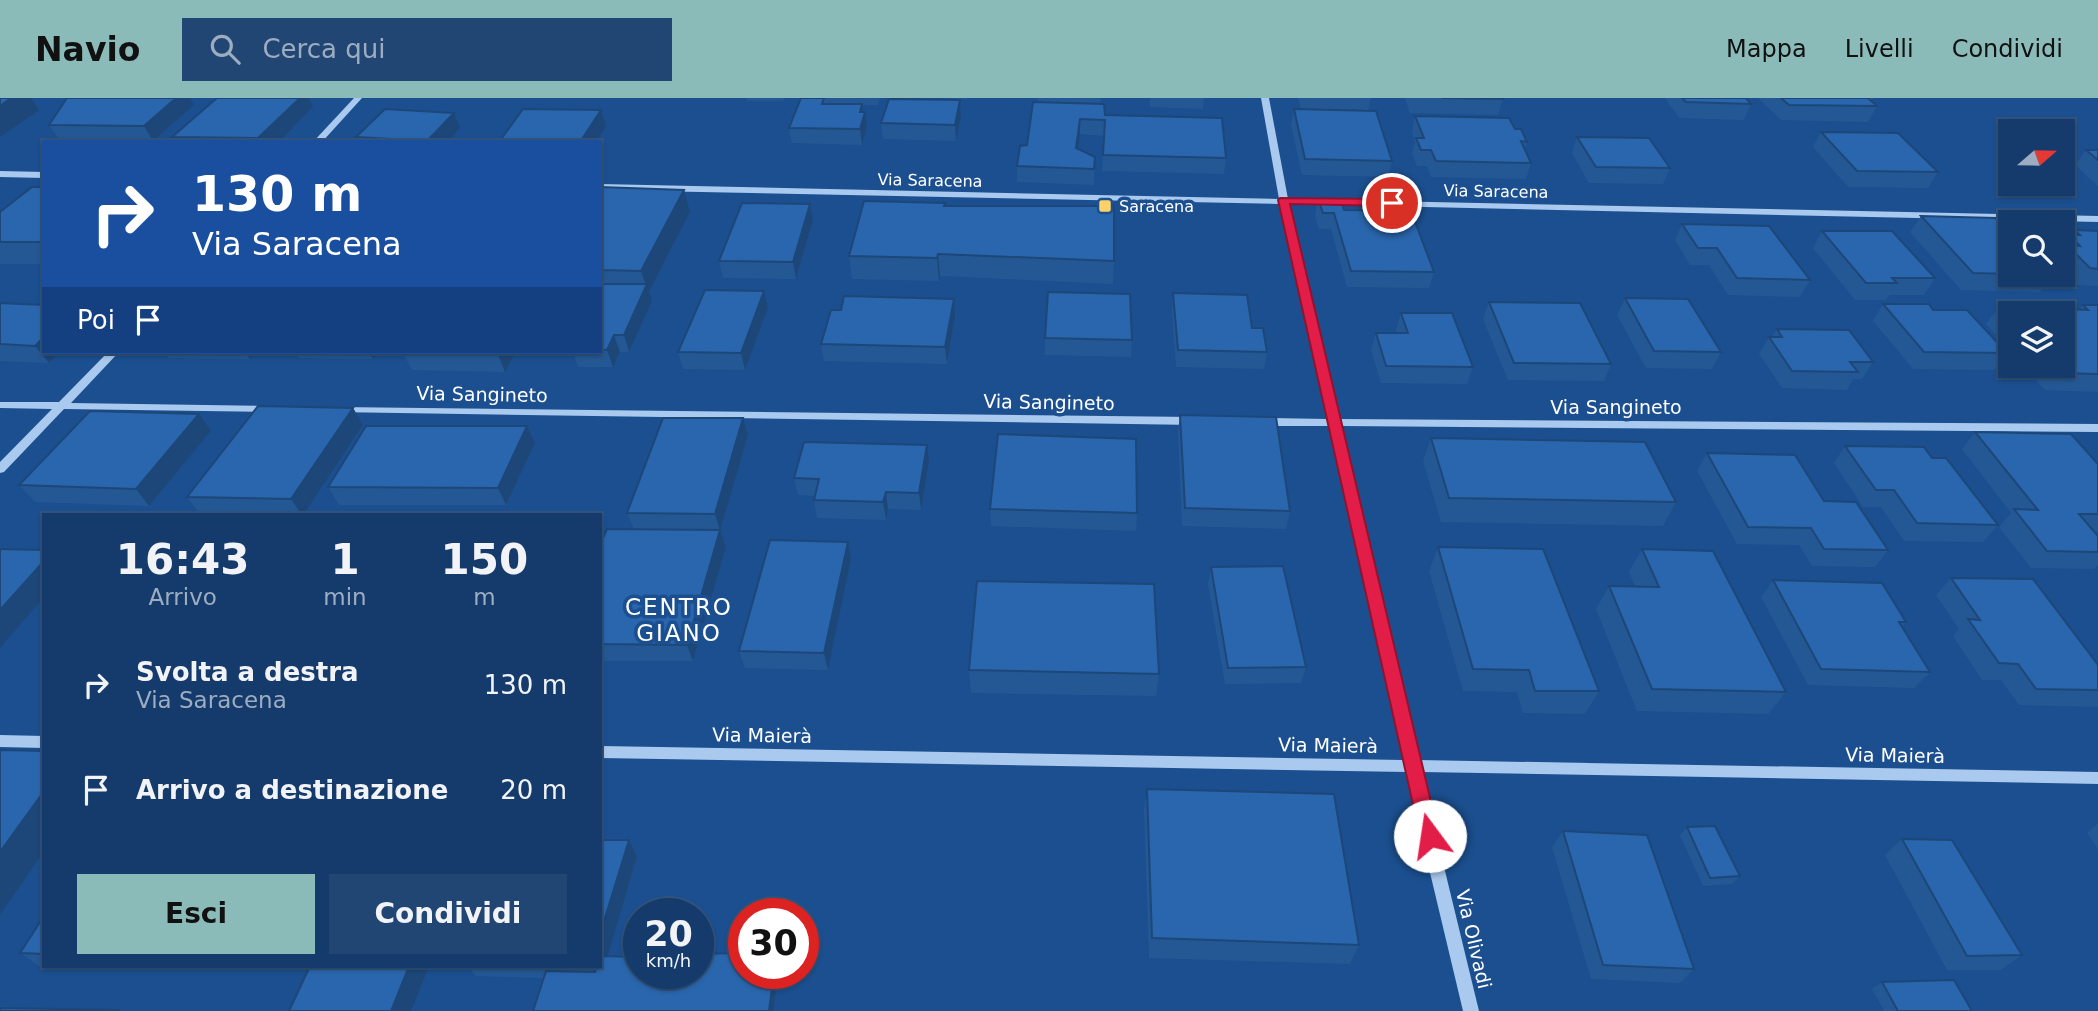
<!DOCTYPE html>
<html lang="it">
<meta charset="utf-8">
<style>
:root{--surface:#143b6b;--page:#214673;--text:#f1f3f6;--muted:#9dadc1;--line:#33557e;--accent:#8bbbb9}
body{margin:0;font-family:"DejaVu Sans",sans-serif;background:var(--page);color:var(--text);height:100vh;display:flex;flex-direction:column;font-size:26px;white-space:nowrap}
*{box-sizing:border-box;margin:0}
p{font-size:23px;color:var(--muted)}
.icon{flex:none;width:38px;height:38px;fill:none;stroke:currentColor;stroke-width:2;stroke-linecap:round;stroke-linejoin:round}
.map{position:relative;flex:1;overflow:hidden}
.details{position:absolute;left:42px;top:415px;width:560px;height:455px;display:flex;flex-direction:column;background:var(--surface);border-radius:0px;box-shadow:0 2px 5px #0004,0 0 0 2px var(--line)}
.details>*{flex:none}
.hud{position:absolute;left:42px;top:42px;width:560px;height:214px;border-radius:0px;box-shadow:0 2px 5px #0004,0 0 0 2px var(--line);background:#1a4fa0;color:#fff;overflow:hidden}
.needle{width:46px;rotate:70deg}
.controls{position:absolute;left:1998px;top:21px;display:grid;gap:14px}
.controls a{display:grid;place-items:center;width:77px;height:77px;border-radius:0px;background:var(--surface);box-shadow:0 2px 5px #0004,0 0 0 2px var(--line);font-size:35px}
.speed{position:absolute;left:623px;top:800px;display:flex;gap:14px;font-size:35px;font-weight:700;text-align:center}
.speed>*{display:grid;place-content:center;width:91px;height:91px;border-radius:50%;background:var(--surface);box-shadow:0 2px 5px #0004,0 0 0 2px var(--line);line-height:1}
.speed small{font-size:18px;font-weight:400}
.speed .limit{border:10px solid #d22;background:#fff;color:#111}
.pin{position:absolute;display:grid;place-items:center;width:60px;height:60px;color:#fff;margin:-30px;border:4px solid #fff;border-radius:50%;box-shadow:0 2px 7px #0007}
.me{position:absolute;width:77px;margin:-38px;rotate:346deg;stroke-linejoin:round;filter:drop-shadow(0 0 5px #0008)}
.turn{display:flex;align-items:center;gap:24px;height:147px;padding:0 35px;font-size:32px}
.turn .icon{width:91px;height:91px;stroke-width:2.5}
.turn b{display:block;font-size:49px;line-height:60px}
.then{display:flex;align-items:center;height:66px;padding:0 35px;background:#0003;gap:14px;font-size:26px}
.eta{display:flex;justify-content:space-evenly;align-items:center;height:119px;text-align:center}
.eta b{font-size:42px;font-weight:600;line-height:49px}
.primary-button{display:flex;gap:14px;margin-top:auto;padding:14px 35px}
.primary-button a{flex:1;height:80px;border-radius:0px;background:var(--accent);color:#111;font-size:28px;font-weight:600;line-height:80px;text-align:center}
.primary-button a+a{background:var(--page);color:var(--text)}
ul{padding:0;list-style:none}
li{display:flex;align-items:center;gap:21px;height:105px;padding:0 35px}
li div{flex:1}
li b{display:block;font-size:26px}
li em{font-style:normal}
header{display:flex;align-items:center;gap:42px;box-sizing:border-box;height:98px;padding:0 35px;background:var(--accent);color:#111}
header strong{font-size:33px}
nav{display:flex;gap:38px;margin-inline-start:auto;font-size:24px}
.search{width:490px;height:63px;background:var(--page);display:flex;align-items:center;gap:18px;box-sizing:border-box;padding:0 24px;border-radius:0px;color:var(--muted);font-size:26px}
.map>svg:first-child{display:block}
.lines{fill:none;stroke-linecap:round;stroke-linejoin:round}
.minor{fill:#a9c9ee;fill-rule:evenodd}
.wall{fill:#245895}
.shaded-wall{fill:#1d4779}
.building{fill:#2a66ad;stroke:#1d4779;stroke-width:2}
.route{fill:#e11d48;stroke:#92132f;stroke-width:2}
.poi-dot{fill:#ffd166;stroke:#1b4f8f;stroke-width:2.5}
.labels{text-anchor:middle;stroke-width:7;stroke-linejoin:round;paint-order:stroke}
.far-street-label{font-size:16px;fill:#fff;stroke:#1b4f8f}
.far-poi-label{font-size:16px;fill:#fff;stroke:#1b4f8f;text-anchor:start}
.street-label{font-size:19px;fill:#fff;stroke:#1b4f8f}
.quarter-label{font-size:23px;letter-spacing:2px;fill:#fff;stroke:#1b4f8f}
</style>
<header>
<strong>Navio</strong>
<div class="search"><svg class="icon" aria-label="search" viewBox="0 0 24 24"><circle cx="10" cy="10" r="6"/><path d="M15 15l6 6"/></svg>Cerca qui</div>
<nav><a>Mappa</a><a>Livelli</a><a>Condividi</a></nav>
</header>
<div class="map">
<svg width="2098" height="913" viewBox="0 0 2098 913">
<rect width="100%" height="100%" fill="#1b4f8f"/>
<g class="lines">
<path class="minor" d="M354,0H362L322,44H313Z
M1261,0H1269L1288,101L2098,118V124L1289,106L1339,321L2098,326V334L1341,328L1418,662L2098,674V686L1421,674L1479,913H1463L1406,674L600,660V648L1403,662L1330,328H1262L1257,324L1262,320L1328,321L1281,106L600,92V86L1279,101Z
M0,73L44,74V80L0,79Z
M108,254H119L71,305L271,308L276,311L271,314L64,311L4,374L0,375V364L52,311L0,310V304H59Z
M338,309L1195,319L1200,323L1195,327L334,314L333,312L334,310Z
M0,637L44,638V650L0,649Z"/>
</g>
<path class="wall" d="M217,0H309L313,9L279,44H175L172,39Z
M746,0H785L783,3H747Z
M801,0H880L878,7H862L867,29L862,47L792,45L789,30Z
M925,0H967V1Z
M1038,0H1101L1100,6L1105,17L1226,60L1224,76L1102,73L1104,38L1080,36L1078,51L1095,59L1094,87L1017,84V68L1027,47L1038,4Z
M1150,0H1204L1203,11L1150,9Z
M1298,0H1371L1368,13L1392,63L1388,79L1302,77L1291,27L1294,11H1301Z
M1405,0H1502L1503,1L1498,17L1410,15Z
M1665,0H1746L1751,6L1744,22L1679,20Z
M1758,0H1873L1871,3L1877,8L1868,24L1781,22Z
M960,2L961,18L956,43L883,41L881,25Z
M194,7L153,43H60L49,27Z
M1415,18L1515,31L1527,44L1525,52L1531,65L1526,81L1431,79L1427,68H1417L1412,56L1415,44L1412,34Z
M460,30L448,44H358L356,39Z
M1821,34L1938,74L1928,90L1848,89L1813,49Z
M1577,39L1670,70L1663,86L1589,85L1572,55Z
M2086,52H2098V88L2075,67Z
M44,89V166H0V114Z
M600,89L684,92L690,114L649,194L652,203L629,254H620L613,269H578L573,254H600Z
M1318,101L1434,174L1429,190L1347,189L1331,131H1319L1315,118Z
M945,105V108L1114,163L1113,186L940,178L939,183L852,181L849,158Z
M810,106L813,122L796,181L723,180L719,163Z
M1921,118L2053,178L2040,194L1961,192L1910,134Z
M1682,126L1810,182L1800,199L1728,197L1709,167H1690L1675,142Z
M2074,132L2098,133V188L2077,187L2063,173V145Z
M1822,133L1935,180L1924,197H1890L1886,202H1855L1813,150Z
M764,193L768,210L745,272L683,271L678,254Z
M1173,195L1252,230L1267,254L1264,271L1176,269L1172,212Z
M1625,200L1721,254L1712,271L1646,270L1617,217Z
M954,201L955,218L947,266L824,263L821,246L841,212Z
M1489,204L1611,266L1604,283L1508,282L1483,221Z
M0,205L44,254H60L49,265L0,263Z
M1883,206L1933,212L2007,255L1994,272L1913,271L1873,223Z
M2083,207H2098V294L2045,292L2023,268H2063L2011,215V254L1986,226L1999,209L2079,211Z
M1401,215L1473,269L1467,286L1381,285L1371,252L1376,235H1397L1396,232Z
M1777,231L1873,264L1862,281H1853L1847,292L1782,290L1759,256L1769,239H1772Z
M1045,240L1132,242L1131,259L1045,257Z
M165,254H256L250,261L169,260Z
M296,254H378L373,261L299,260Z
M516,254L505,274L412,272L403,255Z
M353,310L363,327L304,416H200L187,399Z
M1180,317L1290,413L1286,431L1182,428L1178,334Z
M527,328L535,345L506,407H339L328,389Z
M211,333L149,408L35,404L19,387Z
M1975,334L2098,366V434H2094L2098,438V467L2094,471L2031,470L1999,429L2011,415L1962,351Z
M748,337L720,432L726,449L693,563H600V447L634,431L627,415Z
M1431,340L1676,404L1663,428L1441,424L1423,363Z
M1845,348L1932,360L1998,427L1983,444L1904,443L1881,409H1863L1834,365Z
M1707,355L1824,403L1888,452L1875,469L1812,468L1799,447L1737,446L1697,373Z
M929,364L921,412L888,411L886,422L817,420L814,402L815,398L798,397L794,380Z
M990,411L1137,415L1136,433L991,428Z
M848,444L851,461L828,572L745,570L739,553Z
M1438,449L1599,593L1585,616L1523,615L1517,594L1463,593L1429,473Z
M1642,451L1786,594L1768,616L1637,613L1596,511L1609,488H1635L1629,474Z
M1211,469L1306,569L1301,585L1225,586L1208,486Z
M1951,480L2098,567V609L2019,607L2001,582H1982L1953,538L1959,531L1936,497Z
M1773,482L1906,524L1902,529L1930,574L1914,590L1808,587L1761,499Z
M969,572L1159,576L1156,598L971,595Z
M1147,691L1359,847L1350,866L1149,860L1144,712Z
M2098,726V751L2087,735Z
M1687,729L1740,778L1732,786L1703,788L1680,737Z
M1563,733L1694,871L1680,885L1591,881L1552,749Z
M1902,741L2022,857L2001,872H1947L1885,757Z
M629,742L637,758L608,858L744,875H779L773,913L544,880L476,878L467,868H600Z
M44,818V868H179L177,871L42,870L20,855Z
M1882,884L1972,913H1884L1872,891Z"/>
<path class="shaded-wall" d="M11,0H31L39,12L0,39V8Z
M176,0H190L194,7L153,43L144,28Z
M300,0H309L313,9L279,44H260L258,40Z
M960,2L961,18L956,43L955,27Z
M862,6L864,17L865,14L867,29L862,47L860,31V14Z
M601,12L606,28L596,44H580Z
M454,15L460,30L448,44H427V43Z
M1080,21V36L1076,66V50Z
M684,92L690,114L649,194L652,203L629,254L624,237L646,188L641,173Z
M810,106L813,122L796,181L793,164Z
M938,156L940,178L939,183L937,160Z
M764,193L768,210L745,272L741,255Z
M954,201L955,218L947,266L945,249Z
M614,237L620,254L613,269L607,252Z
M44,239V254H60L49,265L35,248Z
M245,254H256L250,261Z
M369,254H378L373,261Z
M499,254H516L505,274L498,257Z
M353,310L363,327L304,416H301L291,401Z
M199,316L211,333L149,408L136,391Z
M743,320L748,337L720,433L715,416Z
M527,328L535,345L506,407L498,390Z
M927,347L929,364L921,412L919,395Z
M886,394L888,411L886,422L883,404Z
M720,432L726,449L693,563L687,547Z
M848,444L851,461L828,572L824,555Z
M44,463V499L0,550V512Z
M44,693V753L0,817V754Z
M629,742L637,758L601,882L591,868H600V836Z
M409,868H429L411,913H391Z
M774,875H779L773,913H769Z"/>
<path class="building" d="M0,0H11L0,8Z
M67,0H176L144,28L49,27Z
M217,0H300L258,40L172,39Z
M801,0H824L822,6H862L860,14H865L860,31L789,30Z
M1442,0H1502L1503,1Z
M1682,0H1746L1751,6L1686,4Z
M1781,0H1868L1877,8L1789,7Z
M889,1L960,2L955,27L881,25Z
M1033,4L1104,6L1105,17L1222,20L1226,60L1103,57L1105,22L1080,21L1076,50L1095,59L1094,71L1017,68L1020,48L1027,47Z
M385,11L454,15L427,43L356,39Z
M523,11L601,12L580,44H499Z
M1294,11L1376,13L1392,63L1305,61Z
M1415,18L1509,20L1515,31H1521L1527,44L1521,43L1531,65L1436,63L1431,52H1421L1416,40H1424Z
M1821,34L1898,35L1938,74L1857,73Z
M1577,39L1649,40L1670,70L1596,69Z
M2086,52H2098V62Z
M32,89H44V144H0V114Z
M600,89L684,92L641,173L600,172Z
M1318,101L1341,102L1344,112L1411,113L1434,174L1351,173L1334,115H1323Z
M864,103L945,105L944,108H1114V163L938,156L937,160L849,158Z
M742,105L810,106L793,164L719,163Z
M1921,118L1996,120L2011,135V176L1973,175Z
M1682,126L1769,128L1810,182L1737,180L1717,150H1698Z
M2074,132L2098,133V171L2090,170L2067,147L2080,148L2070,137H2080Z
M1822,133H1892L1935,180H1892L1897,185H1866Z
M600,186H647L624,237H614L607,252H600Z
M705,192L764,193L741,255L678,254Z
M1048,194L1130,196L1132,242L1045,240Z
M1173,195L1247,197L1252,230H1263L1267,254L1178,252Z
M844,198L954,201L945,249L821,246L831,212H841Z
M1625,200L1688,201L1721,254L1654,253Z
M1489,204L1580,205L1611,266L1514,265Z
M0,205L44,207V239L35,248L0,246Z
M1883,206H1929L1933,212H1967L2007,255L1924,254Z
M2083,207H2098V276L2059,275L2053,268H2063V215H2011V223L1999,209L2088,212Z
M1401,215H1452L1473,269L1386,268L1376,235H1408Z
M1777,231L1849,232L1873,264H1850L1858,274L1792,273L1769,239H1782Z
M404,254H499L498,257L403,255Z
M258,308L353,310L291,401L187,399Z
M90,313L199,316L136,391L19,387Z
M1180,317L1276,319L1290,413L1185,410Z
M663,320H743L715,416L627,415Z
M366,328H527L498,390L328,389Z
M1975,334L2071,336L2098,366V416H2079L2098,438V454L2047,453L2014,411L2038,412Z
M998,336L1136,341L1137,415L990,411Z
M1431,340L1645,344L1676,404L1449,400Z
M804,344L927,347L919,395L886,394L883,404L814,402L819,381L794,380Z
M1845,348L1924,349L1932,360H1946L1998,427L1917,425L1894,392H1876Z
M1707,355L1795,357L1824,403L1856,404L1888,452L1824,451L1811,430L1748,429Z
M607,431L720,432L687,547L600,546V447Z
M770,442L848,444L824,555L739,553Z
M1438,449L1543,451L1599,593H1535L1529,572L1473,571Z
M0,451L44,452V463L0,512Z
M1642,451L1713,453L1786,594L1652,591L1609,488L1659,489Z
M1283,468L1306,569L1228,570L1211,469Z
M1951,480L2033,481L2098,567V592L2036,591L2018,566L1999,565L1968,521L1980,522Z
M1773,482L1882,485L1906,524H1899L1930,574L1821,571Z
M977,483L1154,486L1159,576L969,572Z
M0,652L44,653V693L0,754Z
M1147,691L1334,696L1359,847L1152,840Z
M1715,728L1740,778L1710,780L1687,729Z
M1563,733L1647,737L1694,871L1603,867Z
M1902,741L1952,742L2022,857L1967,858Z
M600,742H629L600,836Z
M44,818V856L20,855Z
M744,855V875H774L769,913H533L546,873L595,874L597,868H600V858L639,859V875H698V856Z
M310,868H409L391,913H289Z
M1954,882L1972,913H1898L1882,884Z
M0,910L119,912V913H0Z"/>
<path class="route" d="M1280,100L1392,101L1398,105L1392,108L1290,106L1439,738L1437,744L1430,747L1423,744L1420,738L1278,102Z"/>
<rect class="poi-dot" x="1098" y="101" width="14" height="14" rx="3.5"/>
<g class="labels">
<g class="far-street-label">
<text transform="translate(930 82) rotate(1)" y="6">Via Saracena</text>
<text transform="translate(1496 93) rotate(1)" y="6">Via Saracena</text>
</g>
<g class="far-poi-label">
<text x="1119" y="114">Saracena</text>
</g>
<g class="street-label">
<text transform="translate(482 296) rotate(1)" y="7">Via Sangineto</text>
<text transform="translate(1049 304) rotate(1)" y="7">Via Sangineto</text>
<text x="1616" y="316">Via Sangineto</text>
<text transform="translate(762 637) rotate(1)" y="7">Via Maierà</text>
<text transform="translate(1328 647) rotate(1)" y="7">Via Maierà</text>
<text transform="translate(1895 657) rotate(1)" y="7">Via Maierà</text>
<text transform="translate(1474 841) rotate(77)" y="7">Via Olivadi</text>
</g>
<g class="quarter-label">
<text x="679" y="517">CENTRO<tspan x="679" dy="26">GIANO</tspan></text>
</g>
</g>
</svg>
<div class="controls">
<a><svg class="needle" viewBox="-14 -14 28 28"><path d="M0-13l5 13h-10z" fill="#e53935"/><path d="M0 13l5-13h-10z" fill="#9dadc1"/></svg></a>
<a><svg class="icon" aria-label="search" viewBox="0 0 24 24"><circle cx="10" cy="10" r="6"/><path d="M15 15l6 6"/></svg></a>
<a><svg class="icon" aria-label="layers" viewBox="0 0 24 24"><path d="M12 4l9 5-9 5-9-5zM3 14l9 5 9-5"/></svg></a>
</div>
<div class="speed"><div>20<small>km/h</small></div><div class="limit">30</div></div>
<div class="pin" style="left:1392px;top:105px;background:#d93025"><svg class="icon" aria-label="arrive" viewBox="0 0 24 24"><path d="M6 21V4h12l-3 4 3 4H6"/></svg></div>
<svg class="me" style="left:1430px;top:738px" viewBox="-20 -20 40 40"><circle r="19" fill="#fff"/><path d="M0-13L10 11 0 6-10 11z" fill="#e11d48"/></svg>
<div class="hud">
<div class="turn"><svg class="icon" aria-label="right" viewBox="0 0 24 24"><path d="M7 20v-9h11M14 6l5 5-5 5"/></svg><div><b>130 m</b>Via Saracena</div></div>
<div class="then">Poi<svg class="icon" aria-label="arrive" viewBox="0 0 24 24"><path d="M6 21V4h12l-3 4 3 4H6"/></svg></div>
</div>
<section class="details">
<div class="eta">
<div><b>16:43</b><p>Arrivo</p></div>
<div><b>1</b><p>min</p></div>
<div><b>150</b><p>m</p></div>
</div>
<ul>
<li><svg class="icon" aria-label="right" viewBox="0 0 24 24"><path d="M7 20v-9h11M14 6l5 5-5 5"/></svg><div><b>Svolta a destra</b><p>Via Saracena</p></div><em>130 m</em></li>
<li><svg class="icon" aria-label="arrive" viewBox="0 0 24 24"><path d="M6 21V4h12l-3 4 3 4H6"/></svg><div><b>Arrivo a destinazione</b></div><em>20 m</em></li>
</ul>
<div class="primary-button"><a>Esci</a><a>Condividi</a></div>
</section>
</div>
